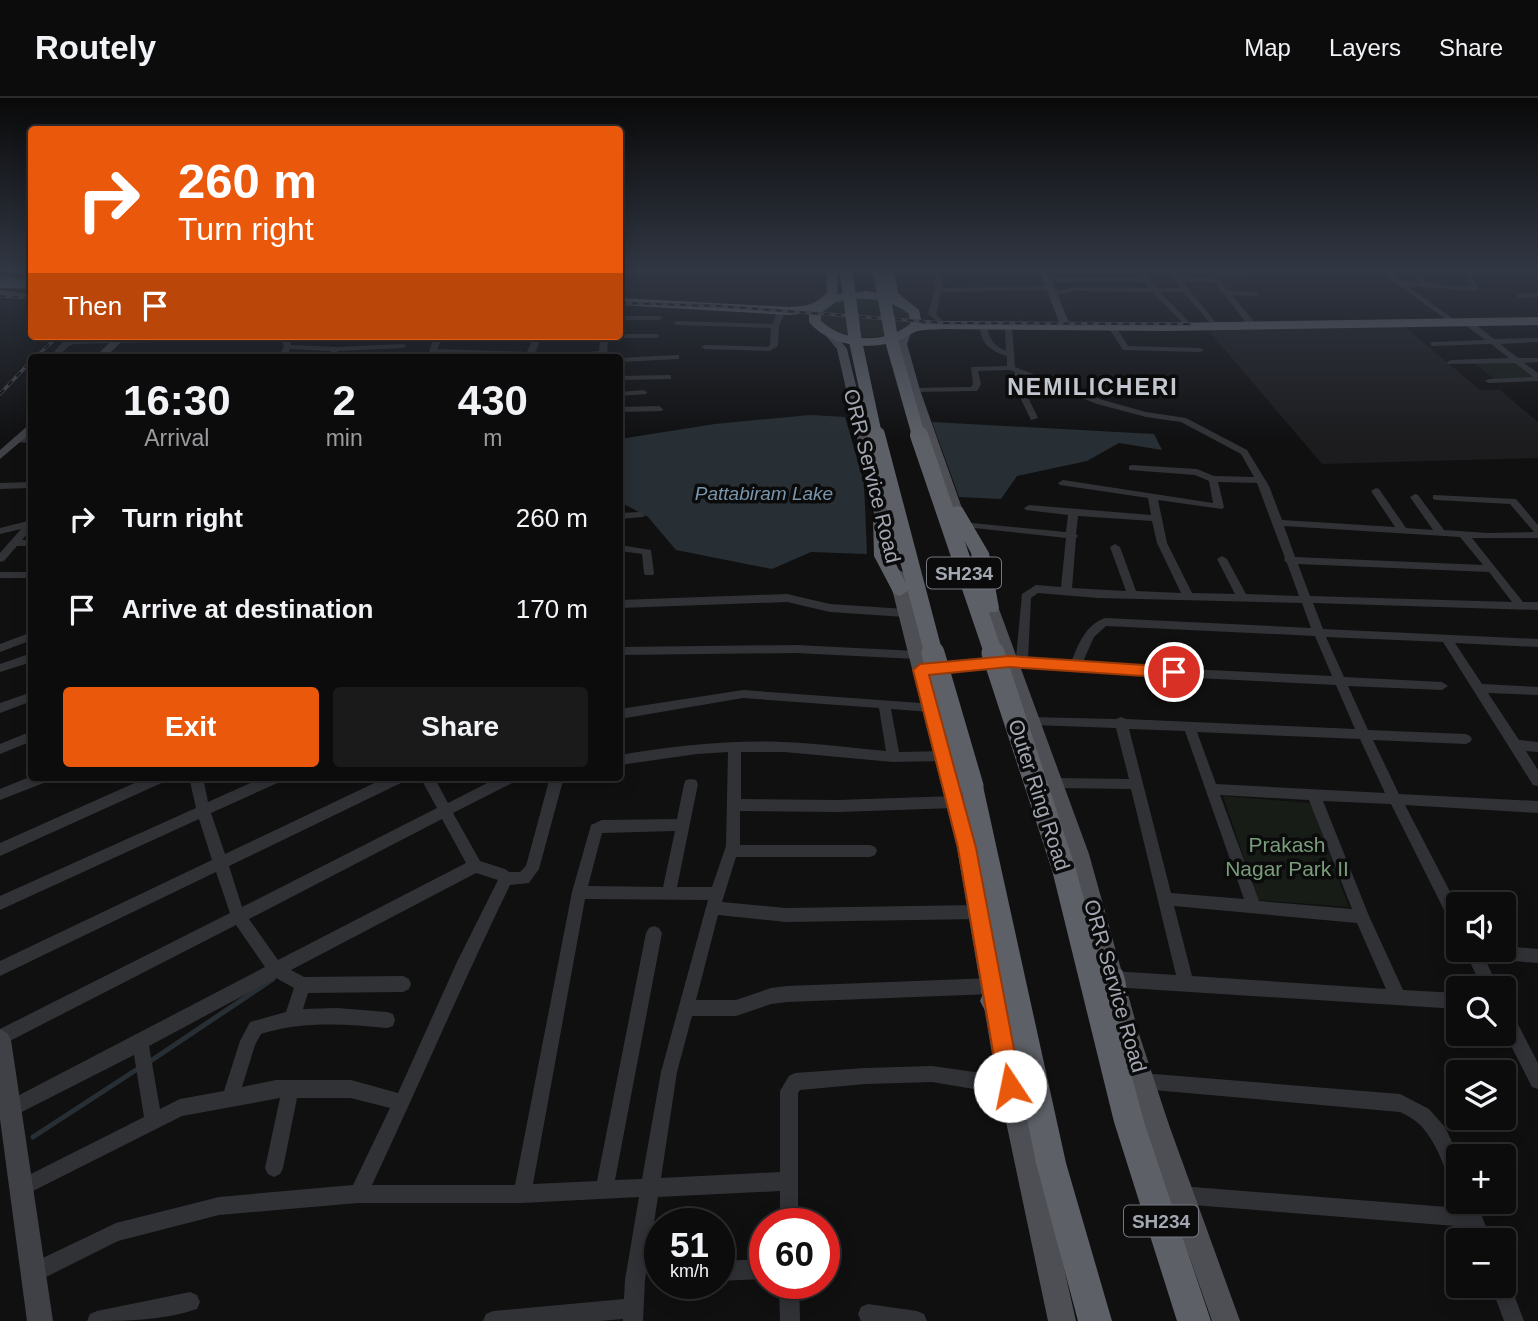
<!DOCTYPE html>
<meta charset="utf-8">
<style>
:root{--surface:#0c0c0d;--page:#1a1a1b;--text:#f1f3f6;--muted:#9a9b9d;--line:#2c2c2e;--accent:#ea580c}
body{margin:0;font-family:Helvetica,sans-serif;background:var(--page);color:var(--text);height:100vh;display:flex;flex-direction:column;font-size:26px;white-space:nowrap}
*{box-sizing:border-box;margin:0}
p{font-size:23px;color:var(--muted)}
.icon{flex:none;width:38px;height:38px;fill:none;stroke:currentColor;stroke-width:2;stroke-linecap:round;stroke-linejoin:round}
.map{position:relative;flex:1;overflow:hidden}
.side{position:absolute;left:28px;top:256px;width:595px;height:427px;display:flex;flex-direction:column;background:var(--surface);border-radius:7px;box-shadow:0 4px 18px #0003,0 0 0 2px var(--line)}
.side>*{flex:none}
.guide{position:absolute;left:28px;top:28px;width:595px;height:214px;border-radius:7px;box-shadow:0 4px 18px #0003,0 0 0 2px var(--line);background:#ea580c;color:#fff;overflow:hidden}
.fabs{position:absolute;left:1446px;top:794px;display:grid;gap:14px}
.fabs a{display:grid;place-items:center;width:70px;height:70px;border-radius:7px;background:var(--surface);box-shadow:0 4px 18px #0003,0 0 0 2px var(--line);font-size:35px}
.speed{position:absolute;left:644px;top:1110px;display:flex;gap:14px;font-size:35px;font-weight:700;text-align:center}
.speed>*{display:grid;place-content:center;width:91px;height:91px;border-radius:50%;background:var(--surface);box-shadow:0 4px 18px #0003,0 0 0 2px var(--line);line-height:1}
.speed small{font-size:18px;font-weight:400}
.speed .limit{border:10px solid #d22;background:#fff;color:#111}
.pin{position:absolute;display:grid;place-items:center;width:60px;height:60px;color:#fff;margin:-30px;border:4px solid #fff;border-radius:50%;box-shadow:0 2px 7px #0007}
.me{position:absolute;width:77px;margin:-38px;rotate:349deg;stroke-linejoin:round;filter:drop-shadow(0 0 5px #0008)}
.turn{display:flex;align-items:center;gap:24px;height:147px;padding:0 35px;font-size:32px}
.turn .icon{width:91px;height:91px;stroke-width:2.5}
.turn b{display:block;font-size:49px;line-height:60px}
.then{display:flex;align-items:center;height:66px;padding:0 35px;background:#0003;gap:14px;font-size:26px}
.eta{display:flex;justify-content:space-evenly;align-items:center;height:119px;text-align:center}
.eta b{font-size:42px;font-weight:800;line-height:49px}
.button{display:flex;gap:14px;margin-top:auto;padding:14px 35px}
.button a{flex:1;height:80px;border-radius:7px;background:var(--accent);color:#fff;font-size:28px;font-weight:800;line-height:80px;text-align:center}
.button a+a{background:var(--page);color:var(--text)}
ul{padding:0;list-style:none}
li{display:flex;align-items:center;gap:21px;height:91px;padding:0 35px}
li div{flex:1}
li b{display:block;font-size:26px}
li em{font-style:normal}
header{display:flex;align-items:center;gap:42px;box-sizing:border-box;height:98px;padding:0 35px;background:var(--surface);border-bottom:2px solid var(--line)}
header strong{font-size:33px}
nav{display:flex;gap:38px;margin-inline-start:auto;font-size:24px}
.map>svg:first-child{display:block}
.built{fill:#1c1c1e}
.green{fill:#171c17}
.water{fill:#272f34}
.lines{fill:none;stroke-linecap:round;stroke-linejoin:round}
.stream{stroke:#272f34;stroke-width:5}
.street{fill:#313236;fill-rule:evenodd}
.secondary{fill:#3f4146;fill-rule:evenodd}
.primary{fill:#4d4f55;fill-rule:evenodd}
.highway{fill:#5d6067;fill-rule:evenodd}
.rail-casing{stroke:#44464b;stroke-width:3.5}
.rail{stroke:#0b0b0c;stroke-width:2;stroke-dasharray:6;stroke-linecap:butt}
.highway-bridge-far2{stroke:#5d6067;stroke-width:13}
.highway-bridge-far1{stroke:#5d6067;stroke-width:18}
.highway-bridge{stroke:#5d6067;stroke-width:23}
.route{fill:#ea580c;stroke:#983908;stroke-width:2}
.labels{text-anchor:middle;stroke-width:7;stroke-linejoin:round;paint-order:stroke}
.far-water-label{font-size:19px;font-style:italic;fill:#7996ad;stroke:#0b0b0c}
.shield{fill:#0b0b0c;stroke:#757880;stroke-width:2}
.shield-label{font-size:19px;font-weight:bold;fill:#a2a7b2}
.street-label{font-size:21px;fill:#a2a7b2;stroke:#0b0b0c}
.park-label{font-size:21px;fill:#799d7a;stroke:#0b0b0c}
.far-district-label{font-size:23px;font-weight:bold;letter-spacing:2px;fill:#c2c6ce;stroke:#0b0b0c}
</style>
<header>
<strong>Routely</strong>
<nav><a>Map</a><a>Layers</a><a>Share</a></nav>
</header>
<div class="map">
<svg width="1538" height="1223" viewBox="0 0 1538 1223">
<rect width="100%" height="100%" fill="#101011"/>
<path class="built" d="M1404,228L1480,292H1500L1538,324V360L1322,366L1207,231Z"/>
<path class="green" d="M852,199L885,201L912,216L910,230C869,243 860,244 821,226L819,214L830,205Z
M1514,263L1538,280L1494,281L1474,265Z
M1223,698L1311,705L1349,809L1258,802Z"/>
<path class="water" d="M810,317L845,319L864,385L867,456L811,454L772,471L676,452L648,419L620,404V341L715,326Z
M932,324L1154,336L1162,352L1119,345L1087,363L1017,378L1001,401L959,399Z"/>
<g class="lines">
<path class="stream" d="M149,964L273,881
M33,1039L139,970"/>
<path class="street" d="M936,172H942V190L1051,188L1054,190L1051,192L941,194L936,216L943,223L939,225L928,216L935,192Z
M1133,172H1140L1156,190H1180L1167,172H1174L1179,179L1211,180L1208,175L1211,173L1246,175V177L1244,178L1216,177L1228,192L1259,195V197L1257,198L1232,197L1255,225L1248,227L1224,196L1222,195L1215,184L1182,183L1216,225L1212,227L1183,194H1160L1188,223V227H1185L1152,194L1076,193L1053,197L1050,195L1076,189L1149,190L1143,184H1049L1046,182L1049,180H1140Z
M1378,172H1386L1401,183L1419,185L1410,172H1417L1427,185L1471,189L1462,172H1469L1479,191L1476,193L1407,188L1451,219L1452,221L1448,223Z
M1538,195V199L1519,200L1516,198L1519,196Z
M777,215L784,217L779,228L778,248L770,253L705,251L701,249L705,247L768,249L770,247L771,230L677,227L673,225L677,223L772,226Z
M620,218H659L663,220L659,222H620Z
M1464,222H1470L1494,241L1538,240V244L1500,246L1518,260H1538V264L1524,265L1538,275V283L1489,285L1485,283L1489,281L1533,279L1515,265L1448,266L1447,264L1451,262L1509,260L1491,246L1431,248V244H1434L1485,242L1464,226Z
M980,226L987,228C989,241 994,248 1006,253L1005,229L1012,227L1015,269L1103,302L1146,314L1186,320L1247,352L1269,388L1282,422L1395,429L1371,393L1376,390L1379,391L1406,430L1433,432L1410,399L1415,396L1418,397L1444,432L1488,435L1534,434L1510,406L1436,402L1433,401V397L1516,401L1538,427V440H1472L1523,504H1538V512L1313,505L1323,531L1538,541V549L1455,545L1482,586L1538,589V597L1488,595L1519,642L1538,644V654L1526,653L1538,672V688L1533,687L1443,544L1326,539L1344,579L1442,584L1448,588L1442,592L1348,588L1368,632L1466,636L1470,638L1472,641L1470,644L1466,646L1373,642L1399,696L1538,703V715L1405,707L1458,809V832L1453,830L1391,706L1323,703L1369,818L1403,892L1458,895V911L1112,889L1106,886L1104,881L1106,876L1112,873L1176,877L1131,691L1054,690L1049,689L1047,685L1049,681L1054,680L1129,681L1116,630L1032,627L1028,625L1026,622L1028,619L1116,621L1121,619L1126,621L1355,631L1336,587L1075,574L1009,568L932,575L928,574L926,571L928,568L932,567L1016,560L1022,496L1036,487L1061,489L1066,440L965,429L960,426L962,424L1066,434L1068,417L1026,412L1024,410L1029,407L1151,417L1148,400L1060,387L1058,385L1063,382L1213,405L1209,383L1195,377L1129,372V368L1132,367L1197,371L1214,378L1254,379L1241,356L1181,324L1146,319L1097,306L1022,277L1021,285L1038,320L1031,322L1013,285L1015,274L1010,272L978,273L981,286L977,293H974L911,294L910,292L914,290L971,289L973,286L971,269L1007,268V258C990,253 979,244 980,226ZM1218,384L1257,385L1285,460L1284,462L1287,465L1299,498L1246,496L1227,461L1222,458L1217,461L1235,496L1192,495L1167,445L1158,402L1222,411L1224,409ZM1078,418L1152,423L1157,445L1181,495L1136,493L1120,449L1115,446L1110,449L1126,493L1072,490L1076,440L1078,438L1076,436ZM1284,428L1460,439L1483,467L1295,459ZM1298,466L1489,474L1512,504L1310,498ZM1038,495L1098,500L1302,505L1311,530L1105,520C1085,527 1078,547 1071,565L1028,562L1031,500ZM1106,528L1315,538L1332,578L1082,566L1094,539ZM1129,631L1185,633L1244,801L1171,795ZM1197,634L1360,641L1385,695L1216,686ZM1220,697L1309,702L1352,811L1259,803ZM1174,808L1357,825L1386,891L1192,878Z
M1109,227H1115L1128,248L1200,250L1204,252L1200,254L1123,252L1108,229Z
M620,236H656L660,238L656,240H617L616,238H620Z
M286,238H294L290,242L291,247L336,249L403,246L407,248L403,250L338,253L335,259H327L331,253L290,251L286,259H278L284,249L282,242Z
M438,238H446L440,245L437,251L527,254L534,238H542L535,255L565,256L599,253L600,238H608L607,259H525L436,255L434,259H428L432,244Z
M151,240H154V244L74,246L69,248L57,259H49L63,244L74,242Z
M676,257H679V261L620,264V260Z
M668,277H671V281L620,282V278Z
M643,292L647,294L646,296L620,298V294Z
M659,308L663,311L662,313L620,314V309Z
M16,339H32V345L13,344L12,342Z
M32,384V390L0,391V385Z
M640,414L645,417L643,419L620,421V415Z
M32,422V431L22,442H32V448H17L4,463L0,464V455L21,431L0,436V430Z
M620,447L651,452L654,475L653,477H645L644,475L642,456L620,453Z
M0,474H32V480H0Z
M787,496L830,506L905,511L911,515L905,519L830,514L787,504L620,510V502Z
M32,534V542L0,554V546Z
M796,547L916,553L922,557L916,561L796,555L620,557V549Z
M32,555V564L0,574V566Z
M743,592L934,606L936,609L934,612L930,614L891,611L899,654L943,653L948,654L949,658L948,662L943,663L893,664L784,654H741V701L838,702L956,698L961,700L963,704L961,708L956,710L838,714L740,713V747H870L875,749L877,753L875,757L870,759H736L722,804L786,810L979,807L984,809L986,814L984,819L979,821L786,824L718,817L696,902H736L771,890L787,888L992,880L998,883L1000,888L998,893L992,896L787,904L771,906L736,918H692L677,974L661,1080L780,1074V993L789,978L795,975L865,970L932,968L1010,979L1016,982L1019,988L1016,994L1010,997L932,984L865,986L800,992L798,995V1125H780V1093L658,1099L645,1182L643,1223H623V1221L600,1223H483L486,1216L493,1213L624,1201L625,1182L639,1099L522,1105H358L219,1117L118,1143L40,1182L33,1185L26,1182L23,1175L26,1168L116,1125L219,1099L353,1087L390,1010L351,1000H297L283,1070L280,1076L274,1079L268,1076L265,1070L280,1000L182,1018L27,1096L21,1099L15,1096L12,1090L15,1084L144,1019L134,957L10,1020L4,1017L1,1011L4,1005L265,869L236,827L0,948V931L230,815L216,774L0,878V863L212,762L199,721L0,812V798L196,710L189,679H203L208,704L264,679H284L282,683L211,715L225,756L387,679H407L405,683L229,768L242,809L437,710L420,679H434L448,705L499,679H518L516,683L453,715L480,763L505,771L509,774H520L526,768L550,679H564L539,771L529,785L510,787C462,886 419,987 372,1087H515L572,794L591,727L602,722L677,721L684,686L686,682L691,681L696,682L698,686L677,789H712L726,748L728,654L697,656L620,667V657C674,648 727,642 782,644C817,645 851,650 886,653L879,610L743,600L620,621V611ZM442,721L466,765L278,862L249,821ZM675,733L663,789L588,788L602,735ZM476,775L498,782L457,864L398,995L351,982H276L242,989L255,947L261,936C302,923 345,926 387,930L393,928L395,922L393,916L387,914L337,910L303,911L308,895L403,894L409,891L411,886L409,881L403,878L304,879L291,872ZM585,801L708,802L661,974L642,1081L615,1082L662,835L659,830L654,828L649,830L646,835L597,1083L533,1086ZM276,880L294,890L286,914L250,924L240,943L224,993L180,1001L160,1011L149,948Z
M32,594V603L0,615V605Z
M32,633V643L0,656V646Z
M32,678L51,679L49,683L0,702V691Z
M148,679H168L166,683L0,758V745Z
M1503,848L1538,851V865L1485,861L1499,891H1483L1464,852H1503Z
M1503,907L1509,909L1538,965V991L1532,989L1503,932Z
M1142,975L1400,996L1429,1011L1445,1029L1459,1059L1458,1090L1452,1087C1439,1058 1432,1027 1400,1014L1142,991L1136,989L1134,983L1136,977Z
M1180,1088L1460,1110L1458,1104H1476L1492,1143H1473L1468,1129L1180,1106L1173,1104L1171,1097L1173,1090Z
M765,1161V1181L719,1183V1163Z
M1503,1179L1508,1181L1524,1223H1504L1491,1188H1503Z
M779,1185H799L800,1223H780Z
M190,1194L197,1197L200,1204L197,1211C162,1223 124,1223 87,1223L90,1216L97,1213Z
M868,1206L917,1213L924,1216L927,1223H861L858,1216L861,1209Z"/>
<path class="secondary" d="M1039,172H1047L1071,229L1069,231L1061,229Z
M0,178L32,181V187L0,184Z
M0,192L32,196V202L0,198Z
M116,238H127L106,259H95Z
M32,324V334L0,361V352Z
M0,931L7,935L11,942L53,1223H27L0,1021Z"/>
<path class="primary" d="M824,232H832L847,251L893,438L891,441L886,442L879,438L837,251L823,234Z
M906,232L911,235L907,246L920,292L969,430L967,433H957L955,430L908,292L897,246L901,235Z
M896,470L904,475L977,750L1017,962L1076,1223H1048L993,962L957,750L888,475Z
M984,487L992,492L1089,756L1139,936L1169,1027L1240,1223H1212L1143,1027L1115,936L1069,756L976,492Z"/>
<path class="highway" d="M826,172H838L837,196L867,193L886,197L882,172H894L898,195L919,212L922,226L942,223L1166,225L1538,219V227L1166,233L942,231C934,232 922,231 915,234C910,236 905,240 900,242C871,253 830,249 809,224V215L789,217L620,207V200L789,209C806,208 816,207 827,194ZM853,201C873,200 893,203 909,216L910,226C885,246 845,245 821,223V215L836,204Z
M0,182L32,184V191L0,190Z
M956,408L962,409L989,455L999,510L997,514H983L981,510L971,455L948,413Z
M881,415L889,420L892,458L909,492L900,498L894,496L874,458L873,420Z
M972,679L980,681L983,688L1066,1065L1112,1223H1078L1036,1065L1014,957L1007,954L980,903L984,893L994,890L1001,892L961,688L964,681Z
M1064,761L1073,764L1076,772L1103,872L1112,868L1122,872C1129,889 1130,922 1121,938L1144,1024L1211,1223H1177L1114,1024L1052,772L1055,764Z"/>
<defs>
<path id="rail" d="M0,198L32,200
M620,205L718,208L944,225L1190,226
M36,259L58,238
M0,296L32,262"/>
</defs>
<use href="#rail" class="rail-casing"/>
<use href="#rail" class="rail"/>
<path class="highway-bridge-far2" d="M846,172L855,241L876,339
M879,172L893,248L919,339"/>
<path class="highway-bridge-far1" d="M876,337L934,557
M919,337L994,557"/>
<path class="highway-bridge" d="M933,555L972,688
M993,555L1064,772"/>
</g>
<linearGradient id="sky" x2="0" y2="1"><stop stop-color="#090909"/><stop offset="0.5" stop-color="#313743"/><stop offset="1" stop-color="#313743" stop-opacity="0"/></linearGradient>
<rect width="1538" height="344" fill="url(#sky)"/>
<path class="route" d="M1009,558L1174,569L1182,574L1174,580L1009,569L929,577L976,750L1021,988L1018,996L1010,999L1002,996L999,988L958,750L913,572L920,566Z"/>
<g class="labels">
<g class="far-water-label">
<text x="764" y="402">Pattabiram Lake</text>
</g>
<g class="shield">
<rect x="927" y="459.5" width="74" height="31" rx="5"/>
<rect x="1124" y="1107.5" width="74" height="31" rx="5"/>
</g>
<g class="shield-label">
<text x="964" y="482">SH234</text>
<text x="1161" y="1130">SH234</text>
</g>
<g class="street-label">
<text transform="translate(872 378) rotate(76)" y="7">ORR Service Road</text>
<text transform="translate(1039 697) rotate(72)" y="7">Outer Ring Road</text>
<text transform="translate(1115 888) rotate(74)" y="7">ORR Service Road</text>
</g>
<g class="park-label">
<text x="1287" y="754">Prakash<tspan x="1287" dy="24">Nagar Park II</tspan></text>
</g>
<g class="far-district-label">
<text x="1093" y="297">NEMILICHERI</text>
</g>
</g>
</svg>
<div class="fabs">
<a><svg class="icon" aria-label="sound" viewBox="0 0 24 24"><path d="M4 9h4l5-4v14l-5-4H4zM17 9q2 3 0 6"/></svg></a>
<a><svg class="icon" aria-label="search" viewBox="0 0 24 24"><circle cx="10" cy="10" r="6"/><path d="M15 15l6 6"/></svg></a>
<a><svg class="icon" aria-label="layers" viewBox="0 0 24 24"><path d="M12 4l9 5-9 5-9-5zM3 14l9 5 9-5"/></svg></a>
<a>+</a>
<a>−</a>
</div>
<div class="speed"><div>51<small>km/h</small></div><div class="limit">60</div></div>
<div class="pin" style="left:1174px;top:574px;background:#d93025"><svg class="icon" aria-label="arrive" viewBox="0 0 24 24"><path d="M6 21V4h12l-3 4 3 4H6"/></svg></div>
<svg class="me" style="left:1010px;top:988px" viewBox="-20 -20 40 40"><circle r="19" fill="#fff"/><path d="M0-13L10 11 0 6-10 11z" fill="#ea580c"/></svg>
<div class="guide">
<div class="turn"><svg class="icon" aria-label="right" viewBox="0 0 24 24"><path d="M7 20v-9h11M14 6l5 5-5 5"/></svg><div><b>260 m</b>Turn right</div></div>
<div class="then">Then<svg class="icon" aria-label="arrive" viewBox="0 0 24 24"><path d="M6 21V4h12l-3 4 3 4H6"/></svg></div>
</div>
<section class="side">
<div class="eta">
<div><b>16:30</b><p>Arrival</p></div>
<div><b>2</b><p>min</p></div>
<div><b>430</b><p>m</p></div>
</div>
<ul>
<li><svg class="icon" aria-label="right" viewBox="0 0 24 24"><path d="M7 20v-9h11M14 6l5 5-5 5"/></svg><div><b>Turn right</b></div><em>260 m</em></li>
<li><svg class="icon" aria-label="arrive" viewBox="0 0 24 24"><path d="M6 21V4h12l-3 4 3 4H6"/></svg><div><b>Arrive at destination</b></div><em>170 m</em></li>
</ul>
<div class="button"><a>Exit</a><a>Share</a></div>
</section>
</div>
